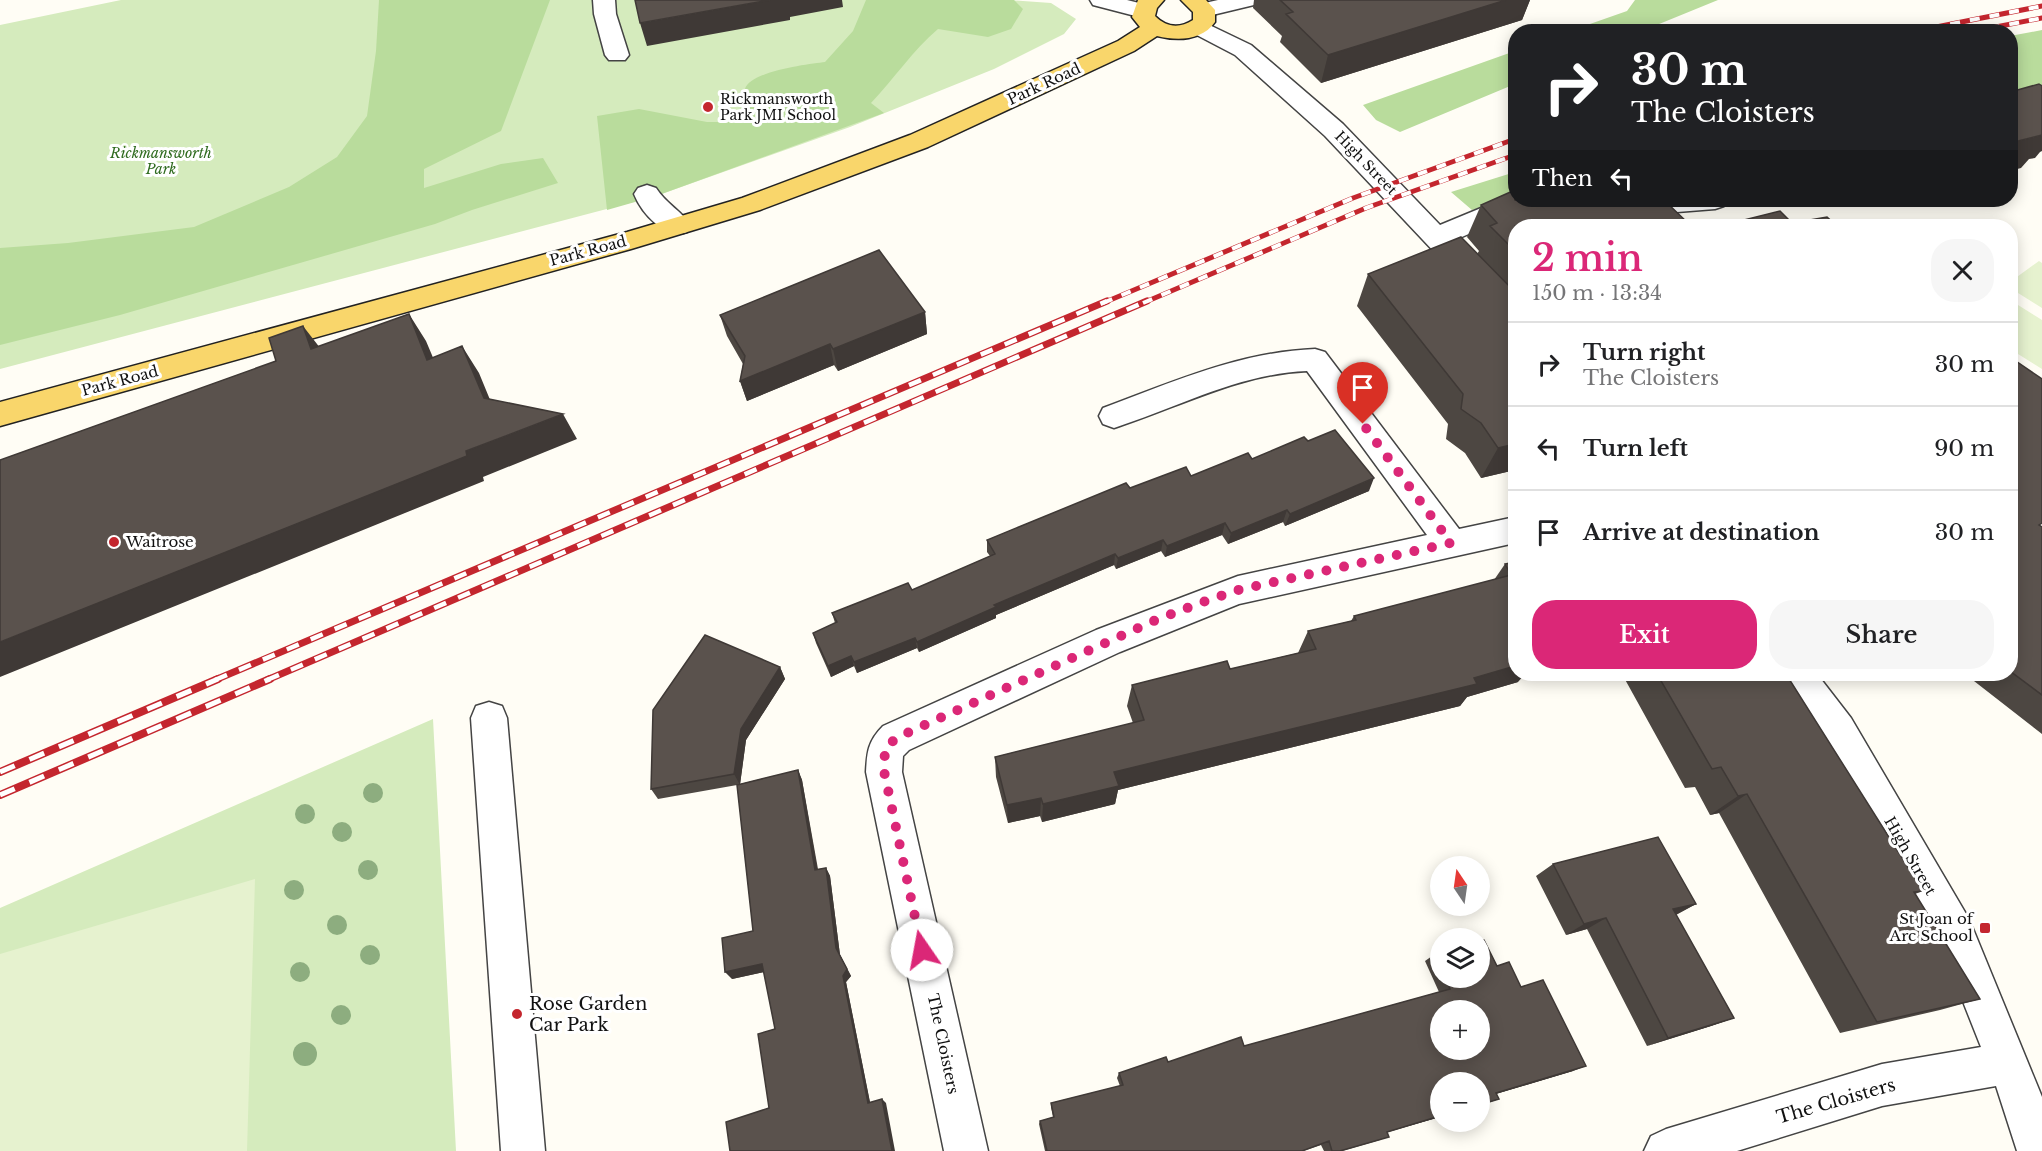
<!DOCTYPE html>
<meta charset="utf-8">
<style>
:root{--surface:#fff;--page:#f6f6f6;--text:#202124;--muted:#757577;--line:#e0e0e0;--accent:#db2777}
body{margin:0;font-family:"Libre Baskerville",serif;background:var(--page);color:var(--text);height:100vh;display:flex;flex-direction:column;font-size:22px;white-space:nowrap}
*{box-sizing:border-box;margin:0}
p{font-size:20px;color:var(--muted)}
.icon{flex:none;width:33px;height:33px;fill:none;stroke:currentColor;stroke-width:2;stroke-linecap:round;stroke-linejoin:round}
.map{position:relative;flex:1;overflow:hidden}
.drawer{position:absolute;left:1508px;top:219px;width:510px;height:462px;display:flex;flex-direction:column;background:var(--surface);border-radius:24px;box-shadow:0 3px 15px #0003}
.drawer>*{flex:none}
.banner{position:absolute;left:1508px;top:24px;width:510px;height:183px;border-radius:24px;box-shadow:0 3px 15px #0003;background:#202124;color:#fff;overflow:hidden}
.needle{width:39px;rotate:347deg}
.controls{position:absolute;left:1430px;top:856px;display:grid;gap:12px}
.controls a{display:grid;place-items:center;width:60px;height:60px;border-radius:50%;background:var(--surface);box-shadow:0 3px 15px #0003;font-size:30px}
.pin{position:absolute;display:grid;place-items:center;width:51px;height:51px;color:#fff;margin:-62px -26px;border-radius:50% 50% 50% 0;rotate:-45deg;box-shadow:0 0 6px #0007}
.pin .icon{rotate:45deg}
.me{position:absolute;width:66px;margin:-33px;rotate:348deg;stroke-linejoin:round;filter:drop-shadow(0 0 4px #0008)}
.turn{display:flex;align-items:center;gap:21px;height:126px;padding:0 24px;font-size:27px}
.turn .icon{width:78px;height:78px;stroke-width:2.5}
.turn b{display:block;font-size:42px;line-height:51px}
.then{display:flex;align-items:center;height:57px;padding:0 24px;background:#0003;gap:12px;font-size:22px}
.round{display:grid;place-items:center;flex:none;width:63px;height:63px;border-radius:24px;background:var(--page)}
.overview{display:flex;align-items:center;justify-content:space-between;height:102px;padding:0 24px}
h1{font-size:36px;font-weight:600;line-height:45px;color:var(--accent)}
.action{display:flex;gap:12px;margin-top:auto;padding:12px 24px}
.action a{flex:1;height:69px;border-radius:24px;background:var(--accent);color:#fff;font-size:24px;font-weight:600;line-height:69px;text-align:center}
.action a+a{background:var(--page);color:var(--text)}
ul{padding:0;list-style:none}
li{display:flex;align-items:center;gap:18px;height:84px;padding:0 24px;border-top:2px solid var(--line)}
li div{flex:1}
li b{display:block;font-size:22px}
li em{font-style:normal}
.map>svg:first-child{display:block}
.green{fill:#d5ebbd}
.forest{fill:#b9dc9c}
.pitch{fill:#e6f2cf}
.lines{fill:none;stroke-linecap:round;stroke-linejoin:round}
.minor-casing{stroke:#444;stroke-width:3}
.major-casing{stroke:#222;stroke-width:3}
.minor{fill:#fff;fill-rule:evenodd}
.major{fill:#f9d66b;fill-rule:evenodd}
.rail-far2-casing{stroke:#c4262e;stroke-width:5}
.rail-far1-casing{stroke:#c4262e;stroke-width:7}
.rail-casing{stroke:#c4262e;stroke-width:8}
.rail-far2{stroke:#fff;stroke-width:4;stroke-dasharray:10;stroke-linecap:butt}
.rail-far1{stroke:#fff;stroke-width:4.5;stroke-dasharray:13;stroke-linecap:butt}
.rail{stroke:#fff;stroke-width:5;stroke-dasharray:16;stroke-linecap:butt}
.tree{fill:#8dad7f}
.wall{fill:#4d4742}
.shaded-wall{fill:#3f3936}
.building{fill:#5a524d;stroke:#3f3936;stroke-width:1.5;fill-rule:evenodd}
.route{stroke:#db2777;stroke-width:10;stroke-dasharray:0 18}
.poi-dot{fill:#c4262e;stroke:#fff;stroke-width:2}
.labels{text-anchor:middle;stroke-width:6;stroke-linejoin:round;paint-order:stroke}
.far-poi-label{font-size:14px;fill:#111;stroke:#fff;text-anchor:start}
.far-park-label{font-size:14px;font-style:italic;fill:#2f6b1f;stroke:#fff}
.far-street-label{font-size:14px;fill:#111;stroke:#fff}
.street-label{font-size:15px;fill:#111;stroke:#fff}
.poi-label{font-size:15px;fill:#111;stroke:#fff;text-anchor:start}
.near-poi-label{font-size:18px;fill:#111;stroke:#fff;text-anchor:start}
.near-street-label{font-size:18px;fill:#111;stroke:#fff}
</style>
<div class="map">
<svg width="2042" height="1151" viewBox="0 0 2042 1151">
<rect width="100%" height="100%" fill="#fffdf5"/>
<path class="green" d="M121,0H1008L1051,3L1076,19L1064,34L994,69L850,127L656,196L0,369V25Z
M433,719L456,1151H0V908Z"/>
<path class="forest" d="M379,0H550L501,131L424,169V188L501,164L543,158L558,183L472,210L435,224L120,315L0,345V248L68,243L194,227L289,187L337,157L367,116L376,51Z
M866,0H1014L1023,9L1011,29L988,37L938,29C913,50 894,79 871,103L884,113L656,196L607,210L597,116L639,109L707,122H730L745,104C745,100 744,94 745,89C750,71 809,64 825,62L853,31Z
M1635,0H1718L1642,31H1570L1627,11Z
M2042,30V97L2010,105V36Z
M1515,51V84L1400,132L1376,120L1363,105Z
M1515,172V197L1472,210L1451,192Z"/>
<path class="pitch" d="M2039,261L2042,263V308L2010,288V282Z
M2010,300L2042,320V369L2010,349Z
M255,879L247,1151H0V954Z"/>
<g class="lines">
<defs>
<path id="minor" d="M593,0H615L616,14L629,55L625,60H609L605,55L594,14Z
M1090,0H1127L1151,6L1154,11L1151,16L1143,18L1093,5Z
M1218,0H1257L1254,5L1204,17L1196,15L1193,10L1196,5Z
M1199,20L1251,45L1343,124L1440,225L1515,194V200H1566L1562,206L1521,211L1455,240L1515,302V330L1505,327L1325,136L1235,55L1191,32L1188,27L1191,22Z
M647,185L656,188C666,204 682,211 691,226L687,232C665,239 642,214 634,194L638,188Z
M1578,200H1728L1724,206L1715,209L1652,214L1591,209L1582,206Z
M1315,349L1325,352L1459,529L1515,517V543L1239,604L1120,652L909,750L903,756L902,772L988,1151H944L866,772C867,752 868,741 883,726L1096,630L1238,576L1427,535L1307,371C1238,374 1179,407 1114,428L1103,424L1099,416L1103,408C1173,382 1240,352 1315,349Z
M1780,674H1817L1851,718L1969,919L2042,1097V1151H2017L1996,1086L1882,1106L1737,1151H1644L1651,1136L1666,1129L1882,1064L1981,1047L1941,946L1825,742Z
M489,702L502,706L507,718L545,1151H501L471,718L476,706Z"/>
<path id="major" d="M1138,0H1164L1157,8L1155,16C1166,27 1179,29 1193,20V12L1181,0H1206L1215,10V22C1202,41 1177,41 1157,36L1134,51L928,147L760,210L631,249L0,426V402L627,232L742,198L910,135L1118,41L1140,27L1132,17Z"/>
</defs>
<use href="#minor" class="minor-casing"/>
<use href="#major" class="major-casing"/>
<use href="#minor" class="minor"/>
<use href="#major" class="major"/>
<defs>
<path id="rail-far2" d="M1911,32L2042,6
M1970,32L2042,18
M1103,303L1353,198L1515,139
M1143,303L1366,208L1515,155"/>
<path id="rail-far1" d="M215,680L1107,301
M267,680L1147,301"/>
<path id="rail" d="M0,772L218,679
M0,795L270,679"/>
</defs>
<use href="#rail-far2" class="rail-far2-casing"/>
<use href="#rail-far1" class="rail-far1-casing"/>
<use href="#rail" class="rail-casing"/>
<use href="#rail-far2" class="rail-far2"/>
<use href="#rail-far1" class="rail-far1"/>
<use href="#rail" class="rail"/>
</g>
<g class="tree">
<circle cx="373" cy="793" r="10"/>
<circle cx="305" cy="814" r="10"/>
<circle cx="342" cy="832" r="10"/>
<circle cx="368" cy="870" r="10"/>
<circle cx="294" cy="890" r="10"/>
<circle cx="337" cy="925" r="10"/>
<circle cx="370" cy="955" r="10"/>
<circle cx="300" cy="972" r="10"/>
<circle cx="341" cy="1015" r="10"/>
<circle cx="305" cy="1054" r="12"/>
</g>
<path class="wall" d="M1254,0H1530L1522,20L1321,83L1280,42L1282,36L1253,8Z
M1481,205L1515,226V470L1481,478L1465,453L1446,439L1448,424L1357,306L1368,274L1477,254L1479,251L1467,237Z
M925,312L927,334L838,371L834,365L747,401L740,381L743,364L727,336L720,315Z
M2010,357L2039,525L2042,527V734L1965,674H2010Z
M1308,441L1369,491L1285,526L1283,522L1228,544L1222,535L1165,557L1161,551L1116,569L1114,565L996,615V618L919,652L917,648L857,673L854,666L831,677L816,643L813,633L835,623L832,613L912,590L990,556L987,552V540L1130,488L1191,476L1252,459Z
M1515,562L1518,682L1467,697L1460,706L1118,790L1115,804L1042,822L1040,816L1008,823L996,777L995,757L1133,723L1127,706L1132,685L1230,669L1298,653L1308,631L1351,621L1354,616L1494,580L1505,564Z
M780,667L785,679L746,740L740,784L798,770L802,780L818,869L826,868L830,876L840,955L851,976L846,982L870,1103H886L769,1108L775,1029L764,972L732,979L753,931L737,785L658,799L651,789Z
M1622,674H1786L1923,891L1915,894L1980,999L1940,1010L1840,1033L1719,813L1710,815L1695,787L1685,788Z
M1553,864L1696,904L1676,915L1734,1018L1711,1026L1647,1046L1587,929L1566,935L1536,876Z
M1440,952V978H1479L1497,966L1521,987L1573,1071L1496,1094L1499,1099L1479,1106V1083H1440V1117L1387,1132L1380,1140L1342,1151H1324L1321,1145L1303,1151H1045L1039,1124L1040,1121L1053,1117L1051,1107V1103L1120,1086L1117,1078L1119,1073L1168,1062L1244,1046L1439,992L1425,961L1435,954Z"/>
<path class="shaded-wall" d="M770,0H842L843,7L790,17V20L647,46L640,23Z
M1506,0H1530L1522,20L1321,83L1328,55Z
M2042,135V151L2040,152L2035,158L2029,159L2021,168L2010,171V143Z
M925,312L927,334L838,371L833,349Z
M409,314L426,341L445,386L427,360Z
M303,326L324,353L311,349Z
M830,344L834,365L747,401L740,381Z
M462,346L479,373L500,424L484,398Z
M563,414L577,439L483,477L484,481L0,677V642L466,451Z
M1515,444V470L1481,478L1498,448Z
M1374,478L1369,491L1285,526L1290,514Z
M1287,510L1283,522L1228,544L1231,533Z
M1225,523L1222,535L1165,557L1167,546Z
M1163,540L1161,551L1116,569L1118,558Z
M1115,554L1114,565L996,615V618L919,652L917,642L994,605Z
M915,638L917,648L857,673L854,662Z
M851,656L854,666L831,677L828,666Z
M1515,666V674H1525L1518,682L1467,697L1460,706L1118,790L1115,804L1042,822L1043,804L1114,772L1474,678Z
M780,667L785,679L746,740L740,785L734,774L741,729Z
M798,770L802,780L819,879L815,870Z
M1747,794L1719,813L1710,815L1738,796Z
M1041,798L1040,816L1008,823L1007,805Z
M826,868L830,876L840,955L851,976L846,982L871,1107L868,1103L836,948Z
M1696,904L1675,915L1673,909Z
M1606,918L1587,929L1566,935L1584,924Z
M762,964L768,971L732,979L725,972Z
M1734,1018L1711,1026L1647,1046L1668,1038Z
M1586,1066L1573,1071L1485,1097L1496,1093Z
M882,1099L886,1103L895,1151H892Z
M1440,1116V1117L1378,1135L1387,1132Z"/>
<path class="building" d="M635,0H770L640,23Z
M1280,0H1506L1328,55L1286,14L1293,12Z
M2039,84L2042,86V135L2010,143V92Z
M1515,190V200H1664L1691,226H1515V251L1490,226L1497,223L1481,205Z
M1780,211L1792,223L1827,217L1837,226H1720Z
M1461,237L1515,292V444L1498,448L1481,423L1461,409L1463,394L1368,274Z
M879,250L925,312L833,349L830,344L740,381L745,356L720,315Z
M409,314L427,360L462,346L484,398L563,414L466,451L467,456L0,642V460L276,361L269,338L303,326L311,349Z
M2010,357L2042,379V523L2039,525L2042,527V695L2010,671V572L2012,571L2010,569Z
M1335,430L1374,478L1290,514L1287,510L1231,533L1225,523L1167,546L1163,540L1118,558L1115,554L994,605L996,607L917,642L915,638L854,662L851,656L828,666L813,633L837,622L832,613L908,583L912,590L995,554L987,540L1126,483L1130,488L1186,467L1191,476L1248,453L1252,459L1304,437L1308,441Z
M1515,562V666L1474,678L1477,684L1114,772L1119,786L1043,804L1041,798L1007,805L995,757L1144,720L1132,685L1227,661L1230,669L1316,649L1308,631L1356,620L1354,616L1511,575L1505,564Z
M705,635L780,667L741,729L734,774L651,789L653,710Z
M1657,674H1786L1923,891L1914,892L1980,999L1877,1022L1747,794L1738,796L1721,767L1712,769Z
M798,770L815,870L826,868L836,948L847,969L843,976L868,1103L882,1099L892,1151H730L726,1122L769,1108L758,1034L775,1029L762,964L725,972L722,938L753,931L737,785Z
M1658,837L1696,904L1673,909L1734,1018L1668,1038L1606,918L1584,924L1553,864Z
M1484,940L1497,966L1509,962L1521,987L1543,980L1586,1066L1496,1093L1499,1099L1479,1105V1083H1440V1116L1387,1132L1389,1137L1340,1151H1332L1329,1141L1302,1151H1047L1040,1121L1054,1117L1051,1103L1123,1085L1119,1073L1166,1057L1168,1062L1241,1037L1244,1046L1450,989L1445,978H1479V941ZM1440,1011H1479V1050H1440Z
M1440,952V966L1435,954Z"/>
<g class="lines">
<path class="route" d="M922,950L884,771L885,749L896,738L1156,620L1203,602L1238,590L1451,543L1363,424"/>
</g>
<g class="poi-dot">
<circle cx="708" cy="107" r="6"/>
<circle cx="114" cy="542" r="6"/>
<rect x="1979" y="922" width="12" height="12" rx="3"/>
<circle cx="517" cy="1014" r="6"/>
</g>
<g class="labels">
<g class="far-poi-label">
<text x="720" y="104">Rickmansworth<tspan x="720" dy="16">Park JMI School</tspan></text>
</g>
<g class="far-park-label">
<text x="161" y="158">Rickmansworth<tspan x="161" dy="16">Park</tspan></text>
</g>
<g class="far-street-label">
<text transform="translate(1366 163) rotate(46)" y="5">High Street</text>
</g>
<g class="street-label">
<text transform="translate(1044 84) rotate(-25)" y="5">Park Road</text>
<text transform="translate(588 251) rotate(-15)" y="5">Park Road</text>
<text transform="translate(120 381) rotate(-15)" y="5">Park Road</text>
<text transform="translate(1910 856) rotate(60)" y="5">High Street</text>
<text transform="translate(943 1044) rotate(78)" y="5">The Cloisters</text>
</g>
<g class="poi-label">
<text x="126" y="547">Waitrose</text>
<text x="1973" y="924" text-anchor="end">St Joan of<tspan x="1973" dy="17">Arc School</tspan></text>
</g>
<g class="near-poi-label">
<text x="529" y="1010">Rose Garden<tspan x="529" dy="21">Car Park</tspan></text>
</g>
<g class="near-street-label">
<text transform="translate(1836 1101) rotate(-16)" y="6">The Cloisters</text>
</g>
</g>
</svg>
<div class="controls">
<a><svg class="needle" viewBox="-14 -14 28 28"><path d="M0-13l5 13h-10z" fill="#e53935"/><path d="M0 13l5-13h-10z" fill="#757577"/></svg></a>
<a><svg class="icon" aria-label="layers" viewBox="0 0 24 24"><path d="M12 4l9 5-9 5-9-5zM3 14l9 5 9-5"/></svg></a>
<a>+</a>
<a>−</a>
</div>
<div class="pin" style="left:1363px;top:424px;background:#d93025"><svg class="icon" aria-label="arrive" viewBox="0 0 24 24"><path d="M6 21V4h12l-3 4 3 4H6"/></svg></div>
<svg class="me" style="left:922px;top:950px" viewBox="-20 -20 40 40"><circle r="19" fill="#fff"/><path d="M0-13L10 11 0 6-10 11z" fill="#db2777"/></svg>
<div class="banner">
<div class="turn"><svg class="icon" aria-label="right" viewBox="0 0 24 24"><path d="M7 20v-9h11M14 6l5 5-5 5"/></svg><div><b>30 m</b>The Cloisters</div></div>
<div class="then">Then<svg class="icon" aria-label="left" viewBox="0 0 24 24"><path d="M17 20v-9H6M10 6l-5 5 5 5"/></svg></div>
</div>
<section class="drawer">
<div class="overview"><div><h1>2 min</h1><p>150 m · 13:34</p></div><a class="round"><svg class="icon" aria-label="close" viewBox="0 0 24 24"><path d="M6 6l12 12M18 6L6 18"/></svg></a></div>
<ul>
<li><svg class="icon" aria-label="right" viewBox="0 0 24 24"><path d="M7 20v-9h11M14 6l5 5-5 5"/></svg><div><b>Turn right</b><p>The Cloisters</p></div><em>30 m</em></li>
<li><svg class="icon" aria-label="left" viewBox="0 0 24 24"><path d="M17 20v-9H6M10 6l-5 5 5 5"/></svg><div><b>Turn left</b></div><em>90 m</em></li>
<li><svg class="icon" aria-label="arrive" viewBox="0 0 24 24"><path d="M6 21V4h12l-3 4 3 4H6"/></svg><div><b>Arrive at destination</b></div><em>30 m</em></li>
</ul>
<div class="action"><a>Exit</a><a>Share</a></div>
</section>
</div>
